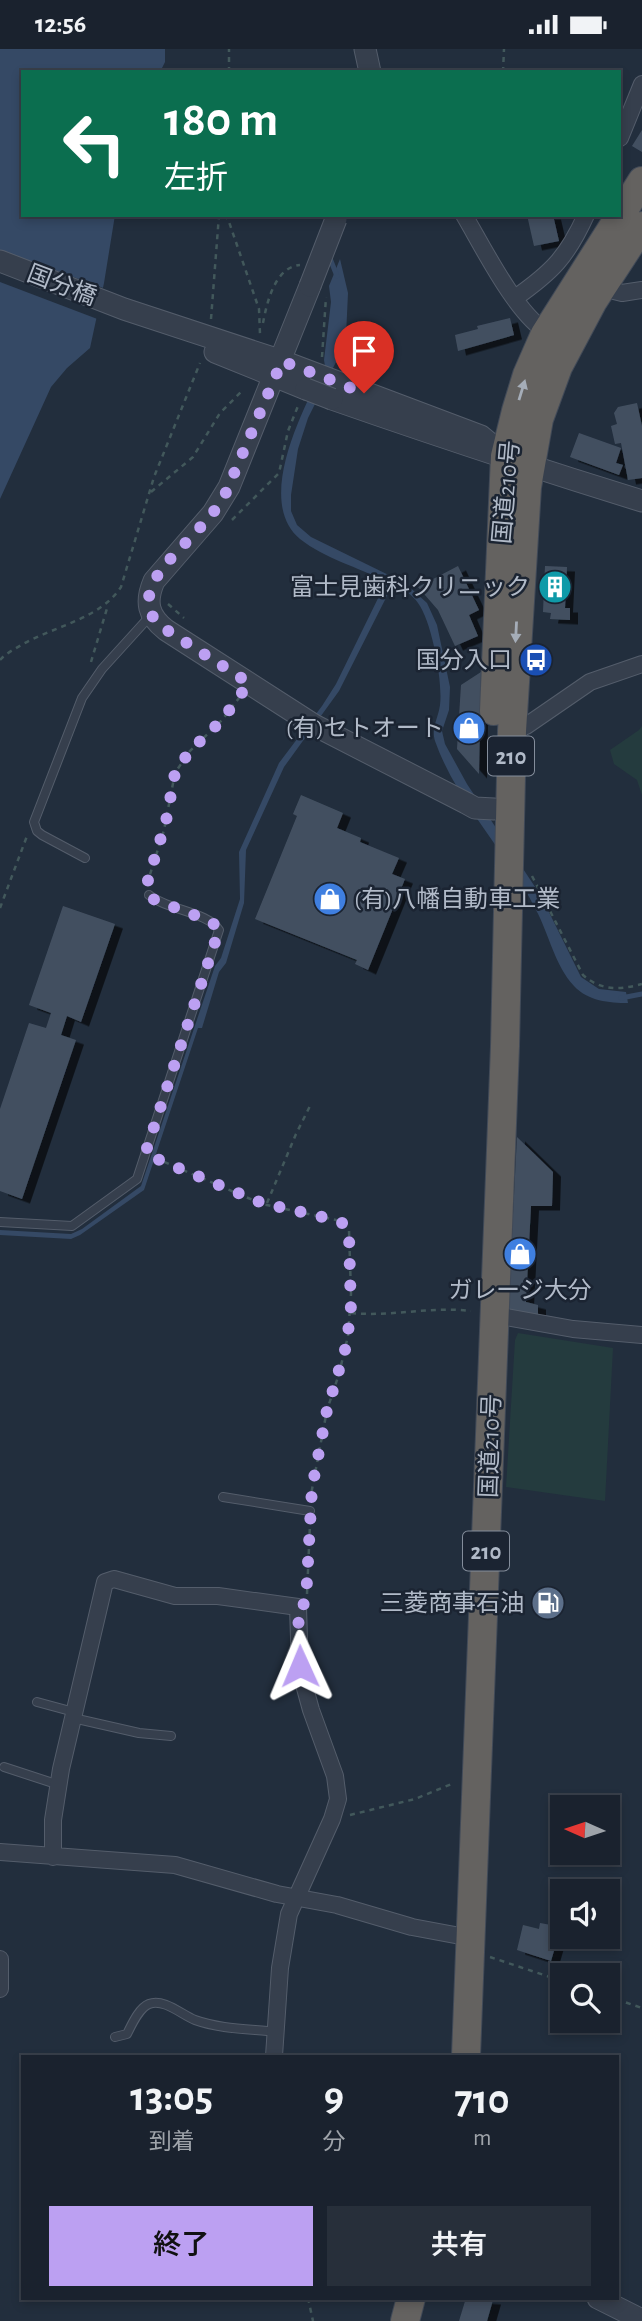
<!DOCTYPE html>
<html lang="ja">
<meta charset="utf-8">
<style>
:root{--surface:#1a222e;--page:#272f3a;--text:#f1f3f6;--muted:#9fa4aa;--line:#383f4a;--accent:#bca0f2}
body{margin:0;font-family:"Alegreya Sans","Noto Sans JP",sans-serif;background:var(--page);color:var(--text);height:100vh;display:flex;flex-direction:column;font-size:26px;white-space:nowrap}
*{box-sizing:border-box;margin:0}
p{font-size:23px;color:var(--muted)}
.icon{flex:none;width:38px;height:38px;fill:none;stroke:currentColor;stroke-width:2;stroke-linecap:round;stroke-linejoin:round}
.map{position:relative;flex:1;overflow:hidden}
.sheet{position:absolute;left:21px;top:2006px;width:598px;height:245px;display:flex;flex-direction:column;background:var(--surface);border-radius:0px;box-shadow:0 4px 10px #0003,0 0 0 2px var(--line)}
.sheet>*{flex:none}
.hud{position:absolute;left:21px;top:21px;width:600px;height:147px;border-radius:0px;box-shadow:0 4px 10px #0003,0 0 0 2px var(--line);background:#0b6e4f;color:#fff;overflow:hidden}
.needle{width:46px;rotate:273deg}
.tools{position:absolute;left:550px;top:1746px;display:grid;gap:14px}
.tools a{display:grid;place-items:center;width:70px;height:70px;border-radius:0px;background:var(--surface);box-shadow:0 4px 10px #0003,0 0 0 2px var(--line);font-size:35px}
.pin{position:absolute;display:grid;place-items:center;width:60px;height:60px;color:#fff;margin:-72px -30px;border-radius:50% 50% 50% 0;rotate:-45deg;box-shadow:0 0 7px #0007}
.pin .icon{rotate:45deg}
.me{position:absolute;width:77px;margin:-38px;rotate:359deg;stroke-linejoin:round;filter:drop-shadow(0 0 5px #0008)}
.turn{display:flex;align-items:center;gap:24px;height:147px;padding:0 28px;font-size:32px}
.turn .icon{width:91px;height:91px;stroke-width:2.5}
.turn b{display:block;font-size:49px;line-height:60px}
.eta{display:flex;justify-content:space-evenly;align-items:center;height:119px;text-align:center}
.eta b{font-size:42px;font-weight:600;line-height:49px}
.cta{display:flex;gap:14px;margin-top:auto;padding:14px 28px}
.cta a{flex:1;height:80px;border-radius:0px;background:var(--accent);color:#111;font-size:28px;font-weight:600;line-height:80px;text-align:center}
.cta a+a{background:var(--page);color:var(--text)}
.status{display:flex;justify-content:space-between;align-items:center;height:49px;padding:0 35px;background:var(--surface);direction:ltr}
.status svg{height:19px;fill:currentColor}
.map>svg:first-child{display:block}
.green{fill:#243b3e}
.water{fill:#354965}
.pier{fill:#222e3d}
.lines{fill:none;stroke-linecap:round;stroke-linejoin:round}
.stream{stroke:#354965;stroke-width:5}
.building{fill:#435061;filter:url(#shadow)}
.service-casing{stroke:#545d6b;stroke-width:10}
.minor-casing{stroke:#545d6b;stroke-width:18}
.tertiary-casing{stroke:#545d6b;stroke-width:23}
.trunk-casing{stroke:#414a58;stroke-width:30}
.path{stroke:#42585b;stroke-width:2.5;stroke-dasharray:5 5;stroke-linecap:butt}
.service{stroke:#363f4d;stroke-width:8}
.minor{stroke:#363f4d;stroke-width:16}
.tertiary{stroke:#363f4d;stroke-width:21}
.trunk{stroke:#646260;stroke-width:28}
.tertiary-bridge-casing{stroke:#545d6b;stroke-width:23;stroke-linecap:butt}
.tertiary-bridge{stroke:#363f4d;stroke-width:21}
.oneway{fill:#a5adb8}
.route{stroke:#bca0f2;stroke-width:12;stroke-dasharray:0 21.6}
.labels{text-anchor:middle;stroke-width:5;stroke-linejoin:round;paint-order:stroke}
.shield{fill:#1b2432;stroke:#848d9b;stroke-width:2}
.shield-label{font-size:23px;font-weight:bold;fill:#b1bac8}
.street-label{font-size:24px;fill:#b1bac8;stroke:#1b2432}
.poi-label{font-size:24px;fill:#b1bac8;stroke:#1b2432;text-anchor:end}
</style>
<div class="status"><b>12:56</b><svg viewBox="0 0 49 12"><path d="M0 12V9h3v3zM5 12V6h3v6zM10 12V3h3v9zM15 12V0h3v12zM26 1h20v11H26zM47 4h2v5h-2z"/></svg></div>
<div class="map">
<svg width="642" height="2272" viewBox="0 0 642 2272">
<defs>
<filter id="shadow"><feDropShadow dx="8" dy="4.5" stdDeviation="0" flood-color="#0009"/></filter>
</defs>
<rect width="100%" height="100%" fill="#222e3d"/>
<path class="green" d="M642,677V746L637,731L614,715L610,701L639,681Z
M518,1284L613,1299L605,1452L506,1438L515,1291Z"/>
<path class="water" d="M0,0H165V13L160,23H23V166H115L104,234L90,299L67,319L51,338L0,450Z
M340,210L348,244L346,287L352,300L336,313L308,369L298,400L291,446V462L297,476L311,488L405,534L427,554L437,576L450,638L449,661L442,682L445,695L467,735L541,847L581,928L599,940L626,943L628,954C609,954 588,952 574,937C555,917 549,885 536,861C507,803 457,754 435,692C431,679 438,670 440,656C443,633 432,573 418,554C412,545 402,540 393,535L339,642L284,718L246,801L244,854L226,914L219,923L202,979H198L144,1141L80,1186L71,1190L0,1186V1181L71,1185L82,1180L141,1137L215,917L221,909L240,850L239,803L279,714L322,657L336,635L386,533C359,518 325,510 300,490C254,452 304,358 325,317L324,311L331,253L329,237Z"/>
<path class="pier" d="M0,201L106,240L100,271L0,233Z"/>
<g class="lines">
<path class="stream" d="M329,207L337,227
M621,949L642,945"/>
</g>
<path class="building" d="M642,81V103L632,97Z
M527,166H553L559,192L534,197Z
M510,269L514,286L458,302L455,286L478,280L477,277Z
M637,354L642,377V429L628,431L621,394L615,395L611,377L617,375L614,364L618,358Z
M579,384L621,399L616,414L623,416L619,426L570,408Z
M458,517L479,561L469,566L478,587L455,597L438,561L418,538Z
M545,517L567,518L565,559H570V571L550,570L551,564L543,563Z
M481,623L479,725L457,700L461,636Z
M301,746L343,764L337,779L361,789L360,793L399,809L392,825L405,830L368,921L355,915L357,911L255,870L297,767L293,765Z
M63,857L115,875L81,973L67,967L61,986L76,991L22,1150L0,1142V1060L29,974L46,979L51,964L29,956Z
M517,1088L553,1123L552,1157H531L526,1253L538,1256V1269L508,1264Z
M540,1874L562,1878L563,1888L561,1895H556L551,1912L517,1901L523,1876L539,1880Z
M466,2249L493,2251L487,2272H459Z"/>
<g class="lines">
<defs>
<path id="service" d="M85,809L42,786L37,782L34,773L82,649L102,620L151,566
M0,1173L72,1177L137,1130L219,881C208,863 167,861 149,846
M223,1448L310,1462
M37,1653L74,1663
M73,1669L139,1684L171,1687
M4,1718L59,1736
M115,1988L127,1985C132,1975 139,1959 149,1955C164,1949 182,1966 195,1971C220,1980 249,1980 276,1983"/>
<path id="minor" d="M620,89L642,35
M464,166C483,198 516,265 547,283
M602,239L622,244L642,241
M515,249C552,223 567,208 586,166
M512,682L526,677L590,633L642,615
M495,1266L573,1280L642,1286
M0,1803L175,1816L277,1845L337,1856L412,1878L471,1889
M53,1808V1771L61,1720L105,1533L114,1530L175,1547H218L298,1558L300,1621L311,1661L335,1727L338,1750L332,1770L289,1865L280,1919L274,2007
M0,1910V1940"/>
<path id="tertiary" d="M365,0L370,23
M0,212L124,260L282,312L481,387L505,407
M310,237L229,438L213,464L154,532C145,553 148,567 166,581L314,676L466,754L475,759L494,760
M215,303L306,340
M332,350C435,386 538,420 642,452
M598,2249L642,2271"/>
<path id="trunk" d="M494,662L505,407L516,362L527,326L545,285L642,132
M466,2007L505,997L512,682L527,438L539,370L558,318L593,252L642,177
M405,2272L411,2249"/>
</defs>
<use href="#service" class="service-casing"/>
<use href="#minor" class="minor-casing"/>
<use href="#tertiary" class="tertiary-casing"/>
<use href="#trunk" class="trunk-casing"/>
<path class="path" d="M229,23V0
M503,23L504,0
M224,166L228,170L259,260L260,285
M211,270L219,166
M263,274C267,253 275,218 300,216
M322,308L326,248
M151,443L193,408L220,364L243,341
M232,471L279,424L288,382L298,357
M168,555L184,569
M0,611C6,604 15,600 23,595C55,577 100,570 121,538L154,428L200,314
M91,613L108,556
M532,827L583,926C601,942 620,941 642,935
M147,835L164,781L175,724L189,703L222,671L239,649
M0,859L27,787
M155,1109L262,1155L336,1171L344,1175L349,1181L351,1245L348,1287L339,1325L327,1361L310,1451
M267,1154L296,1085L311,1055
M351,1264C391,1268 431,1257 471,1262
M307,1545L310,1475
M350,1766L415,1750L454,1734
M490,1908L562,1932
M607,1947L642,1959
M308,2249L313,2272"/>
<use href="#service" class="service"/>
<use href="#minor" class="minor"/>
<use href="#tertiary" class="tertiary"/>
<use href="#trunk" class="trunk"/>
<defs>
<path id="tertiary-bridge" d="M310,237L336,170
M306,340L332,350"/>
</defs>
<use href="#tertiary-bridge" class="tertiary-bridge-casing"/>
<use href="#tertiary-bridge" class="tertiary-bridge"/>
</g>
<defs><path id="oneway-solid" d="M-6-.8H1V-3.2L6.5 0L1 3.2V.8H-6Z" transform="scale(1.75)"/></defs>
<g class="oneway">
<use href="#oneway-solid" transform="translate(522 341) rotate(-73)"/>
<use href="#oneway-solid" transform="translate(516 583) rotate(93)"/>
</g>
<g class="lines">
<path class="route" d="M300,1617L298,1559L304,1555L306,1550L312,1439L327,1361L345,1301L351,1264L349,1186L344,1175L336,1171L262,1154L145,1105L219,881L212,873L153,850L147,842L148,831L166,772L175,724L189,703L222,671L249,634L159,576C128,543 175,506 196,483C206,472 216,461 224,448L282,312L364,344"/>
</g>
<defs>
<symbol id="building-disc" viewBox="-11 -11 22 22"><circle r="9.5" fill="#0f9aa8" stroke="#1b2432"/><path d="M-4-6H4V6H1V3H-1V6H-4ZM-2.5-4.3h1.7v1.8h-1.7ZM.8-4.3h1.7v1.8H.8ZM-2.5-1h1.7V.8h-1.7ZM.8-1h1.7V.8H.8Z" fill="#fff"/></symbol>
<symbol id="bus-disc" viewBox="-11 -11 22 22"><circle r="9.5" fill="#1a4fb4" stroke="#1b2432"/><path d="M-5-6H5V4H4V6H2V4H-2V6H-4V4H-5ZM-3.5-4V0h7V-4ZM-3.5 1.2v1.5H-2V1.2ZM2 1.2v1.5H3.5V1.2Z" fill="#fff"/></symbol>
<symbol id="shop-disc" viewBox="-11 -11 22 22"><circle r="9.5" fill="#3f7fe0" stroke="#1b2432"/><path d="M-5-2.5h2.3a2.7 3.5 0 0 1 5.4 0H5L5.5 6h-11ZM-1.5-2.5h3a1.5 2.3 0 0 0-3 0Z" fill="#fff"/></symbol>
<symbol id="fuel-disc" viewBox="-11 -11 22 22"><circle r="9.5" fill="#5c6f8a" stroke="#1b2432"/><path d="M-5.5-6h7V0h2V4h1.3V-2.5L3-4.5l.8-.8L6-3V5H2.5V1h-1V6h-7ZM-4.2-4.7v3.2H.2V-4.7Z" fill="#fff"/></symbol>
</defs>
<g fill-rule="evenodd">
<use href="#building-disc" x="536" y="519" width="38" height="38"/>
<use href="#bus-disc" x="517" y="592" width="38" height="38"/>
<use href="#shop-disc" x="450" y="660" width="38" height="38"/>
<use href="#shop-disc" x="311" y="831" width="38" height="38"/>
<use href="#shop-disc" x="501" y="1186" width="38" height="38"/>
<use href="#fuel-disc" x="529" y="1535" width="38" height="38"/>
</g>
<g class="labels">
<g class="shield">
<rect x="488" y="687.5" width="46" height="39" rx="5"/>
<rect x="463" y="1482.5" width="46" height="39" rx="5"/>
</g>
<g class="shield-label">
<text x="511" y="715">210</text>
<text x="486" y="1510">210</text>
</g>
<g class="street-label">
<text transform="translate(62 236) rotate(21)" y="8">国分橋</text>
<text transform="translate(506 443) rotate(-85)" y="8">国道210号</text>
<text transform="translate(490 1397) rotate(-88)" y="8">国道210号</text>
</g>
<g class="poi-label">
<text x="530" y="546">富士見歯科クリニック</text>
<text x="512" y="619">国分入口</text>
<text x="444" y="687">(有)セトオート</text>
<text x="354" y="858" text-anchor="start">(有)八幡自動車工業</text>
<text x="520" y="1249" text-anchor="middle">ガレージ大分</text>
<text x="524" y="1562">三菱商事石油</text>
</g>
</g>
</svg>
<div class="tools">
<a><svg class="needle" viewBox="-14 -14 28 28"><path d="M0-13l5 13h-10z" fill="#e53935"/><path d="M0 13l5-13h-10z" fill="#9fa4aa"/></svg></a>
<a><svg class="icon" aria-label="sound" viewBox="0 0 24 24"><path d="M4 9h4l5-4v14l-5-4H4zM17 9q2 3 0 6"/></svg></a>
<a><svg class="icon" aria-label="search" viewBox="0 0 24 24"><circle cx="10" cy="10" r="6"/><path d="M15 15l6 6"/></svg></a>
</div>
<div class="pin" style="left:364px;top:344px;background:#d93025"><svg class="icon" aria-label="arrive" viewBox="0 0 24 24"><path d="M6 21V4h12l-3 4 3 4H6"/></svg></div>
<svg class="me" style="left:300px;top:1617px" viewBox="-20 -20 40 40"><path d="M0-17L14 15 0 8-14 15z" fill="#bca0f2" stroke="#fff" stroke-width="4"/></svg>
<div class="hud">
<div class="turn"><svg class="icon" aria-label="left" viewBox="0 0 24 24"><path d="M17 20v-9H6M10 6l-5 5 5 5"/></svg><div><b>180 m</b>左折</div></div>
</div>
<section class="sheet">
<div class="eta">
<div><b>13:05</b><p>到着</p></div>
<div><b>9</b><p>分</p></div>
<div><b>710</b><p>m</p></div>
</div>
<div class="cta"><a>終了</a><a>共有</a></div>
</section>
</div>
